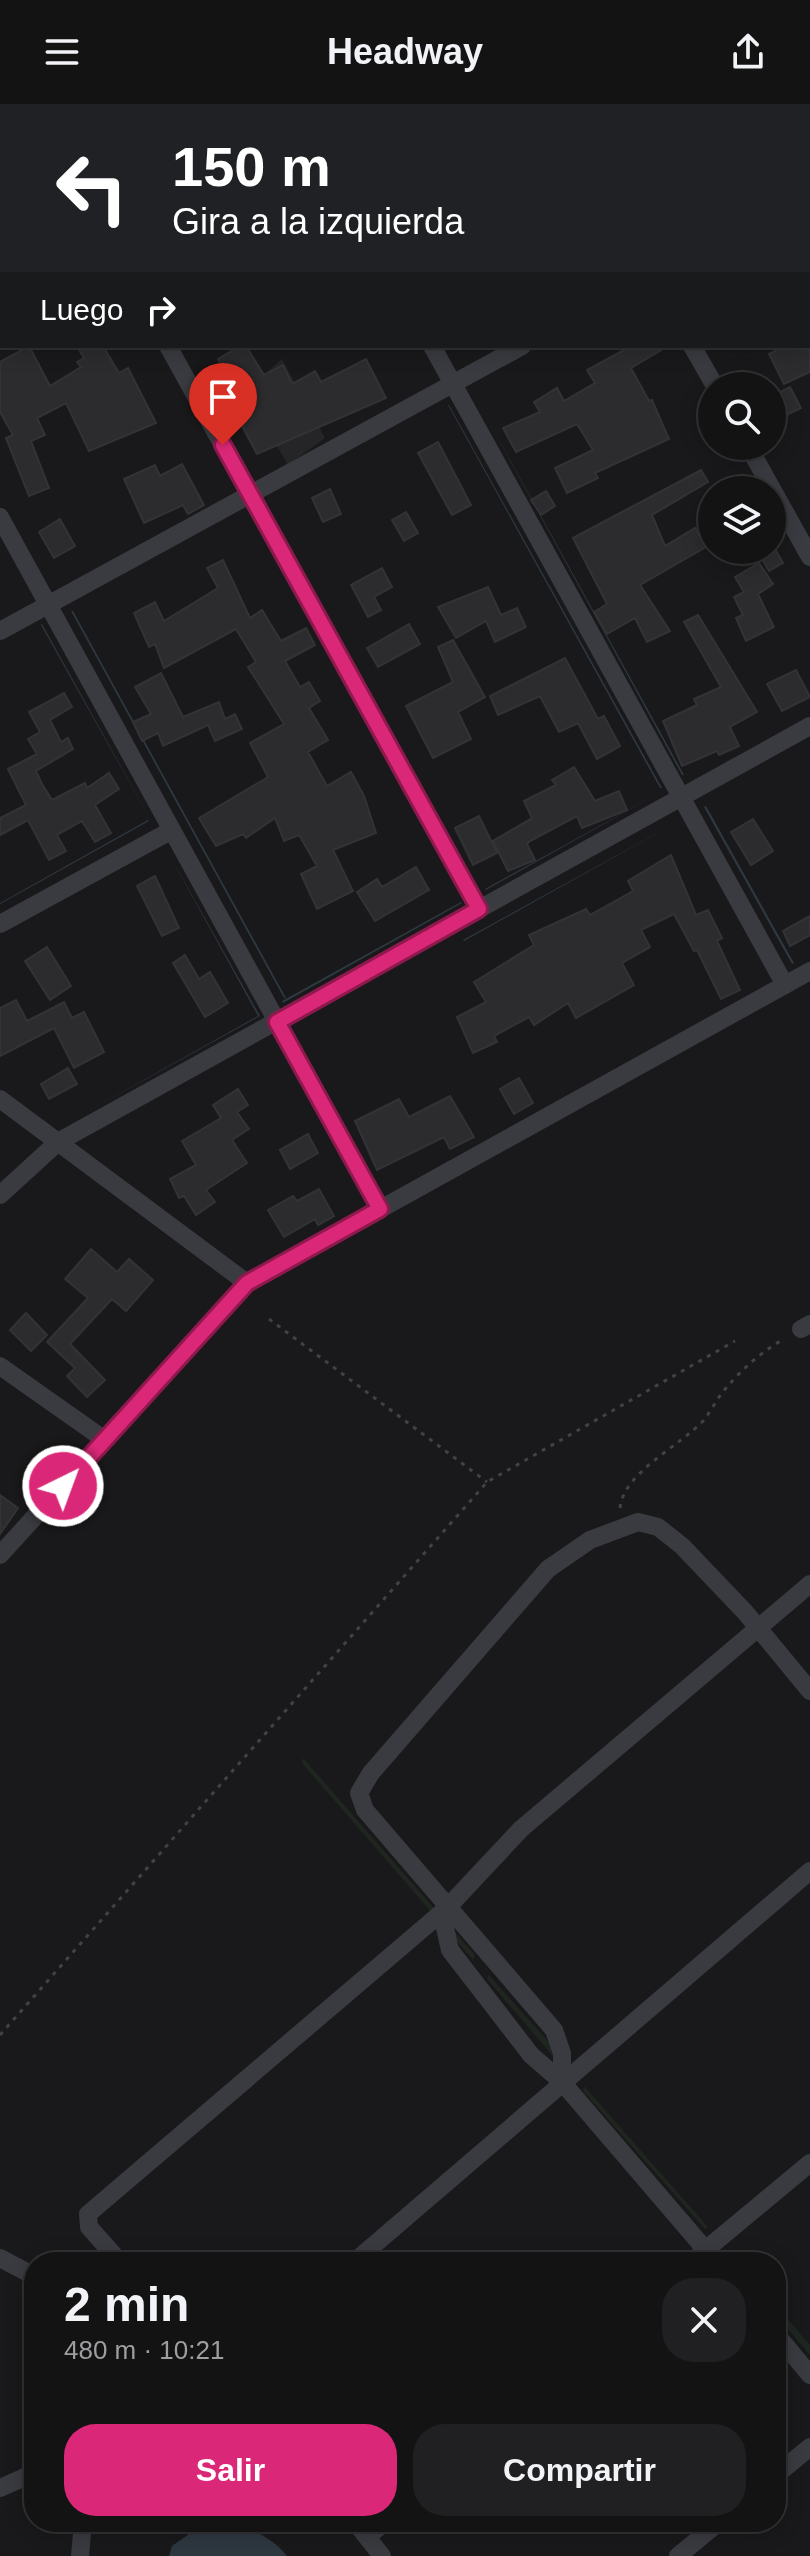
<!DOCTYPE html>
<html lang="es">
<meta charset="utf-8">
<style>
:root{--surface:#131314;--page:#202022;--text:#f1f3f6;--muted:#9d9ea0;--line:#323234;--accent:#db2777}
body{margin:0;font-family:Helvetica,sans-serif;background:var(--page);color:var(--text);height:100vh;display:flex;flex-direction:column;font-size:30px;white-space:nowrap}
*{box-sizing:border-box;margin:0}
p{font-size:26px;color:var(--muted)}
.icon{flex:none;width:44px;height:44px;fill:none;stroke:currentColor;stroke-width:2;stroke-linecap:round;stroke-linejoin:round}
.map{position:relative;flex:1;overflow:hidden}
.drawer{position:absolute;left:24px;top:2148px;width:762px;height:280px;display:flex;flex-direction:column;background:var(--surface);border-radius:32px;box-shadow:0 4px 20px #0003,0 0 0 2px var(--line)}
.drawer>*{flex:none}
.hud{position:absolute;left:0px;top:0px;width:810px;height:244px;box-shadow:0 4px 20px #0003,0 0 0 2px var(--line);background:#202124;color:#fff;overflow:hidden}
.fabs{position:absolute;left:698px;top:268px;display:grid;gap:16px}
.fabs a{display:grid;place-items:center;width:88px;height:88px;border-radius:50%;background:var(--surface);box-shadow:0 4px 20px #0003,0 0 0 2px var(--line);font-size:40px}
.pin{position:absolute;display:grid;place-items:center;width:68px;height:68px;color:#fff;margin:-82px -34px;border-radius:50% 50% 50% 0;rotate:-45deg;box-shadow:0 0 8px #0007}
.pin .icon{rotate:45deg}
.me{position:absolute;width:88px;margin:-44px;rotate:42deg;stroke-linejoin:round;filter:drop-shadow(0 0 6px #0008)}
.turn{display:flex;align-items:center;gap:28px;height:168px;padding:0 40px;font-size:36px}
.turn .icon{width:104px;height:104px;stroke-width:2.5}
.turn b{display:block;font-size:56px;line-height:68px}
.then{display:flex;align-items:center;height:76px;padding:0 40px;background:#0003;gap:16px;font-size:30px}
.round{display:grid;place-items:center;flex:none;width:84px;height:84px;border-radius:32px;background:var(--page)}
.head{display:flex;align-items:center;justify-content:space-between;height:136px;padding:0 40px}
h1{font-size:48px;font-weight:600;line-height:60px}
.cta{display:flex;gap:16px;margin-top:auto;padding:16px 40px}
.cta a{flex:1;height:92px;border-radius:32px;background:var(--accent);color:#fff;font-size:32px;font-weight:600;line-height:92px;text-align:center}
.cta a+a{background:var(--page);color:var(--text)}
header{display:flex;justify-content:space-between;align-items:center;height:104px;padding:0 40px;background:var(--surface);font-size:36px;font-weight:600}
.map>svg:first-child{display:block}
.built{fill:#252528}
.green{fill:#1f2620}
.water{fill:#2e3840}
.building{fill:#2c2c2f;stroke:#333337;stroke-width:2}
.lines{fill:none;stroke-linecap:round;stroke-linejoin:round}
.path{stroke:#404247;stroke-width:3;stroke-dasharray:4 6;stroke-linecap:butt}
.minor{stroke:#3a3b40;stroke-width:18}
.route-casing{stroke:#8e194d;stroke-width:20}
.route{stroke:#db2777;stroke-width:14}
</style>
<header><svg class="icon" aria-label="menu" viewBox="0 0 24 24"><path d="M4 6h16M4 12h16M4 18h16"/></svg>Headway<svg class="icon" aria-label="share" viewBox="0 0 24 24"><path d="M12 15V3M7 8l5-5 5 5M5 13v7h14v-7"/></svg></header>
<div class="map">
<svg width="810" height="2452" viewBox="0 0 810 2452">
<rect width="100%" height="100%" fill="#19191b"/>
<path class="built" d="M282,255L325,334L288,361L245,287Z"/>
<path class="green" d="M325,0H799L800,2H326Z
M303,1654L475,1851L473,1856L302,1659Z
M488,1870L563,1954L558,1958L487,1875Z
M584,1982L707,2122L706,2126L583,1987Z
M776,2202L810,2241V2251L776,2211Z"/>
<path class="water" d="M471,285L684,671H682Z
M448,301H449L662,684H660Z
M71,507H73L286,894H284Z
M42,520L155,724L41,521Z
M661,688L486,786L485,785Z
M706,702L794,859L792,860L704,703Z
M148,716L149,717L0,800V799Z
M681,716L464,837L463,836Z
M165,743L260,912L81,1011L258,912Z
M461,798L462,799L283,899L282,897Z
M206,2418C237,2418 268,2428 287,2452H169L172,2442Z"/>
<path class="building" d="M29,242L50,282L81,263L77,258L84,254L77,242H103L119,269L128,264L156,319L89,347L66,299L37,314L45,331L31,337L49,384L29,392L6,334L13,331L0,308V258Z
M240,242H246L264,271L283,261L292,280L315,267L321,278L366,255L386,294L257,350L233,305L244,298L218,255Z
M631,242H668L631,264L649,297L652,296L669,335L595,369L598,374L567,389L555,364L593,346L577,320L516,348L503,324L540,308L534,298L557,284L564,297L595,279L587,266Z
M785,242H810V268L784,280L769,250Z
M790,283L801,304L772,318V292Z
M438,338L471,401L452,411L418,349Z
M182,360L204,401L188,410L183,401L144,419L124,375L155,361L160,372Z
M701,366L708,378L652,411L665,442L695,424L706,443L640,481L670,527L647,538L635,514L607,530L594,508L607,500L573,434Z
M330,385L341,410L323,418L312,394Z
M546,387L555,402L541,411L531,396Z
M406,408L418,429L404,437L392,416Z
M60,415L75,442L54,454L39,428Z
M775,445L783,459L769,467L761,453Z
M223,456L250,514L262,506L281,537L306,524L315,541L285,557L300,583L309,578L320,597L309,604L328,636L308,648L327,682L351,668L364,692L376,729L333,746L353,787L317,805L301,770L317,762L299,731L284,737L275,714L246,734L243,730L216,742L199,714L268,673L250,639L284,620L248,563L256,558L236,525L164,564L155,540L149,543L134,509L155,498L164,517L218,484L207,464Z
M759,459L773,480L758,490L774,523L746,537L736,514L743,511L734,493L744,488L735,473Z
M382,464L392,483L374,493L381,506L368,513L351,481Z
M488,483L501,511L517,504L526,523L495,538L486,517L456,534L438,503Z
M698,511L757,608L730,623L739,642L719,651L717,647L682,662L663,617L697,601L694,595L721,583L684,518Z
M409,520L420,540L378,563L367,544Z
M453,536L485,593L458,608L471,635L433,654L406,602L453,578L438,543Z
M565,554L598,615L604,612L620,642L597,655L578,619L559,628L540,592L498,611L490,592Z
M796,566L810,593L782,607L767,580Z
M161,569L183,613L219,598L225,615L235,610L242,625L215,637L208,621L163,642L158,629L142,637L133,618L151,610L135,583Z
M64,589L72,603L50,616L61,638L68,634L73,645L36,667L42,680L52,696L85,679L87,684L109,669L119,685L95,701L111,729L95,738L82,717L57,731L66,747L49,756L28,716L0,731V714L26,701L8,665L37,650L28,635L40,628L29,608Z
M574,663L595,697L619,687L627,706L582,724L577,712L530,737L527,740L535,756L508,767L493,737L532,714L524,697L556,681L552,676Z
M479,712L497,749L473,761L455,724Z
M753,715L773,747L751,761L731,728Z
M671,751L696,811L708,806L722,834L717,837L740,886L721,895L697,846L694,847L674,810L641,826L650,843L622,859L634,881L576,914L568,899L534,921L529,913L494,932L497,938L473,949L457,913L486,898L474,878L534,841L529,831L586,805L590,811L633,787L628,777Z
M416,763L429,786L375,817L357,788L377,775L382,783Z
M155,772L179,824L162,832L137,782Z
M810,812V831L790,842L783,827Z
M47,843L71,882L50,896L25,857Z
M185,851L199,875L210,868L228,899L205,913L173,859Z
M16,896L27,917L64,898L72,914L84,908L104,948L74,964L54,924L0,952V904Z
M68,964L77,980L49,995L41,980Z
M519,974L533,999L514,1010L500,985Z
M238,985L248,1001L237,1008L249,1025L232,1036L247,1059L206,1086L215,1098L196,1111L184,1092L179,1094L170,1075L196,1061L182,1037L221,1014L213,1001Z
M450,992L474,1033L450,1045L444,1033L377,1066L355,1017L399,995L409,1013Z
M308,1030L318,1049L290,1065L280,1046Z
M319,1085L334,1112L318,1121L315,1115L284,1133L268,1106L293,1092L297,1097Z
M91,1145L117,1168L129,1155L153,1176L126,1207L112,1195L70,1240L105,1276L87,1293L67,1272L75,1264L47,1238L88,1194L65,1175Z
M26,1209L47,1231L31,1247L10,1226Z
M0,1391L18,1404L0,1430Z"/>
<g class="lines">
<path class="path" d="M269,1215L487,1378
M620,1404C623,1369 681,1341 703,1317C712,1306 718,1292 728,1282C743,1264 764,1246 784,1235
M0,1931L487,1378L735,1237"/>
<path class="minor" d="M34,0L36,2
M299,0L300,2
M0,1L2,0
M808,86L810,85
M168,242L479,805
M432,242L785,881
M692,242L715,282
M748,342L810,453
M0,413L380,1105
M0,527L522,242
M0,820L172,726
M0,995L247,1179
M0,1091L58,1038L810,622
M801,1225L810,1220
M0,1262L105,1336
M0,1451L247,1179L810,867
M562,1978V1949L554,1926L365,1706L359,1689L371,1669L548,1465L590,1436L638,1418L658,1423L682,1442L745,1508L810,1587
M0,2154L34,2172
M120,2158L89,2123L88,2110L447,1804
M354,2158L810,1767
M691,2158L810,2059
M716,2158L562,1978L531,1951L450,1846L445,1824L447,1804L521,1725L810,1480
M776,2230L810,2271
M776,2371L810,2343
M0,2384L34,2369
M355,2418L382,2452
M367,2433L385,2418
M80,2452L83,2418
M678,2452L719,2418"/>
</g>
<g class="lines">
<defs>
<path id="route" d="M63,1382L247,1179L380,1105L277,918L479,805L223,341"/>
</defs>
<use href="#route" class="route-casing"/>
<use href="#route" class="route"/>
</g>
</svg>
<div class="fabs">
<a><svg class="icon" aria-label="search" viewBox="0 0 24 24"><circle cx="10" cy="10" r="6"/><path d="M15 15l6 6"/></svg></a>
<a><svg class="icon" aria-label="layers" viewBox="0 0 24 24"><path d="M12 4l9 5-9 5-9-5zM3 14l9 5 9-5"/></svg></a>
</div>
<div class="pin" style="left:223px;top:341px;background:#d93025"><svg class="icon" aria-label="arrive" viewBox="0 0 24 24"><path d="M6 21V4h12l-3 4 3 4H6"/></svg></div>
<svg class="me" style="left:63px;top:1382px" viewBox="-20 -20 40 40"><circle r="17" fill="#db2777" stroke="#fff" stroke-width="3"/><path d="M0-11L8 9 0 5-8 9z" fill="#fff"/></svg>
<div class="hud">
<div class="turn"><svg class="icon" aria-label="left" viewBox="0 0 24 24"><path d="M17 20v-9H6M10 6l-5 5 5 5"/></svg><div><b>150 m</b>Gira a la izquierda</div></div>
<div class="then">Luego<svg class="icon" aria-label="right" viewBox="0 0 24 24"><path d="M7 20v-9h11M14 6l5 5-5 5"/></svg></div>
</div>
<section class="drawer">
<div class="head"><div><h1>2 min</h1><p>480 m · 10:21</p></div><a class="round"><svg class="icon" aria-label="close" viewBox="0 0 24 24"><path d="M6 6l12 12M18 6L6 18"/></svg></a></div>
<div class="cta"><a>Salir</a><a>Compartir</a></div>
</section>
</div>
